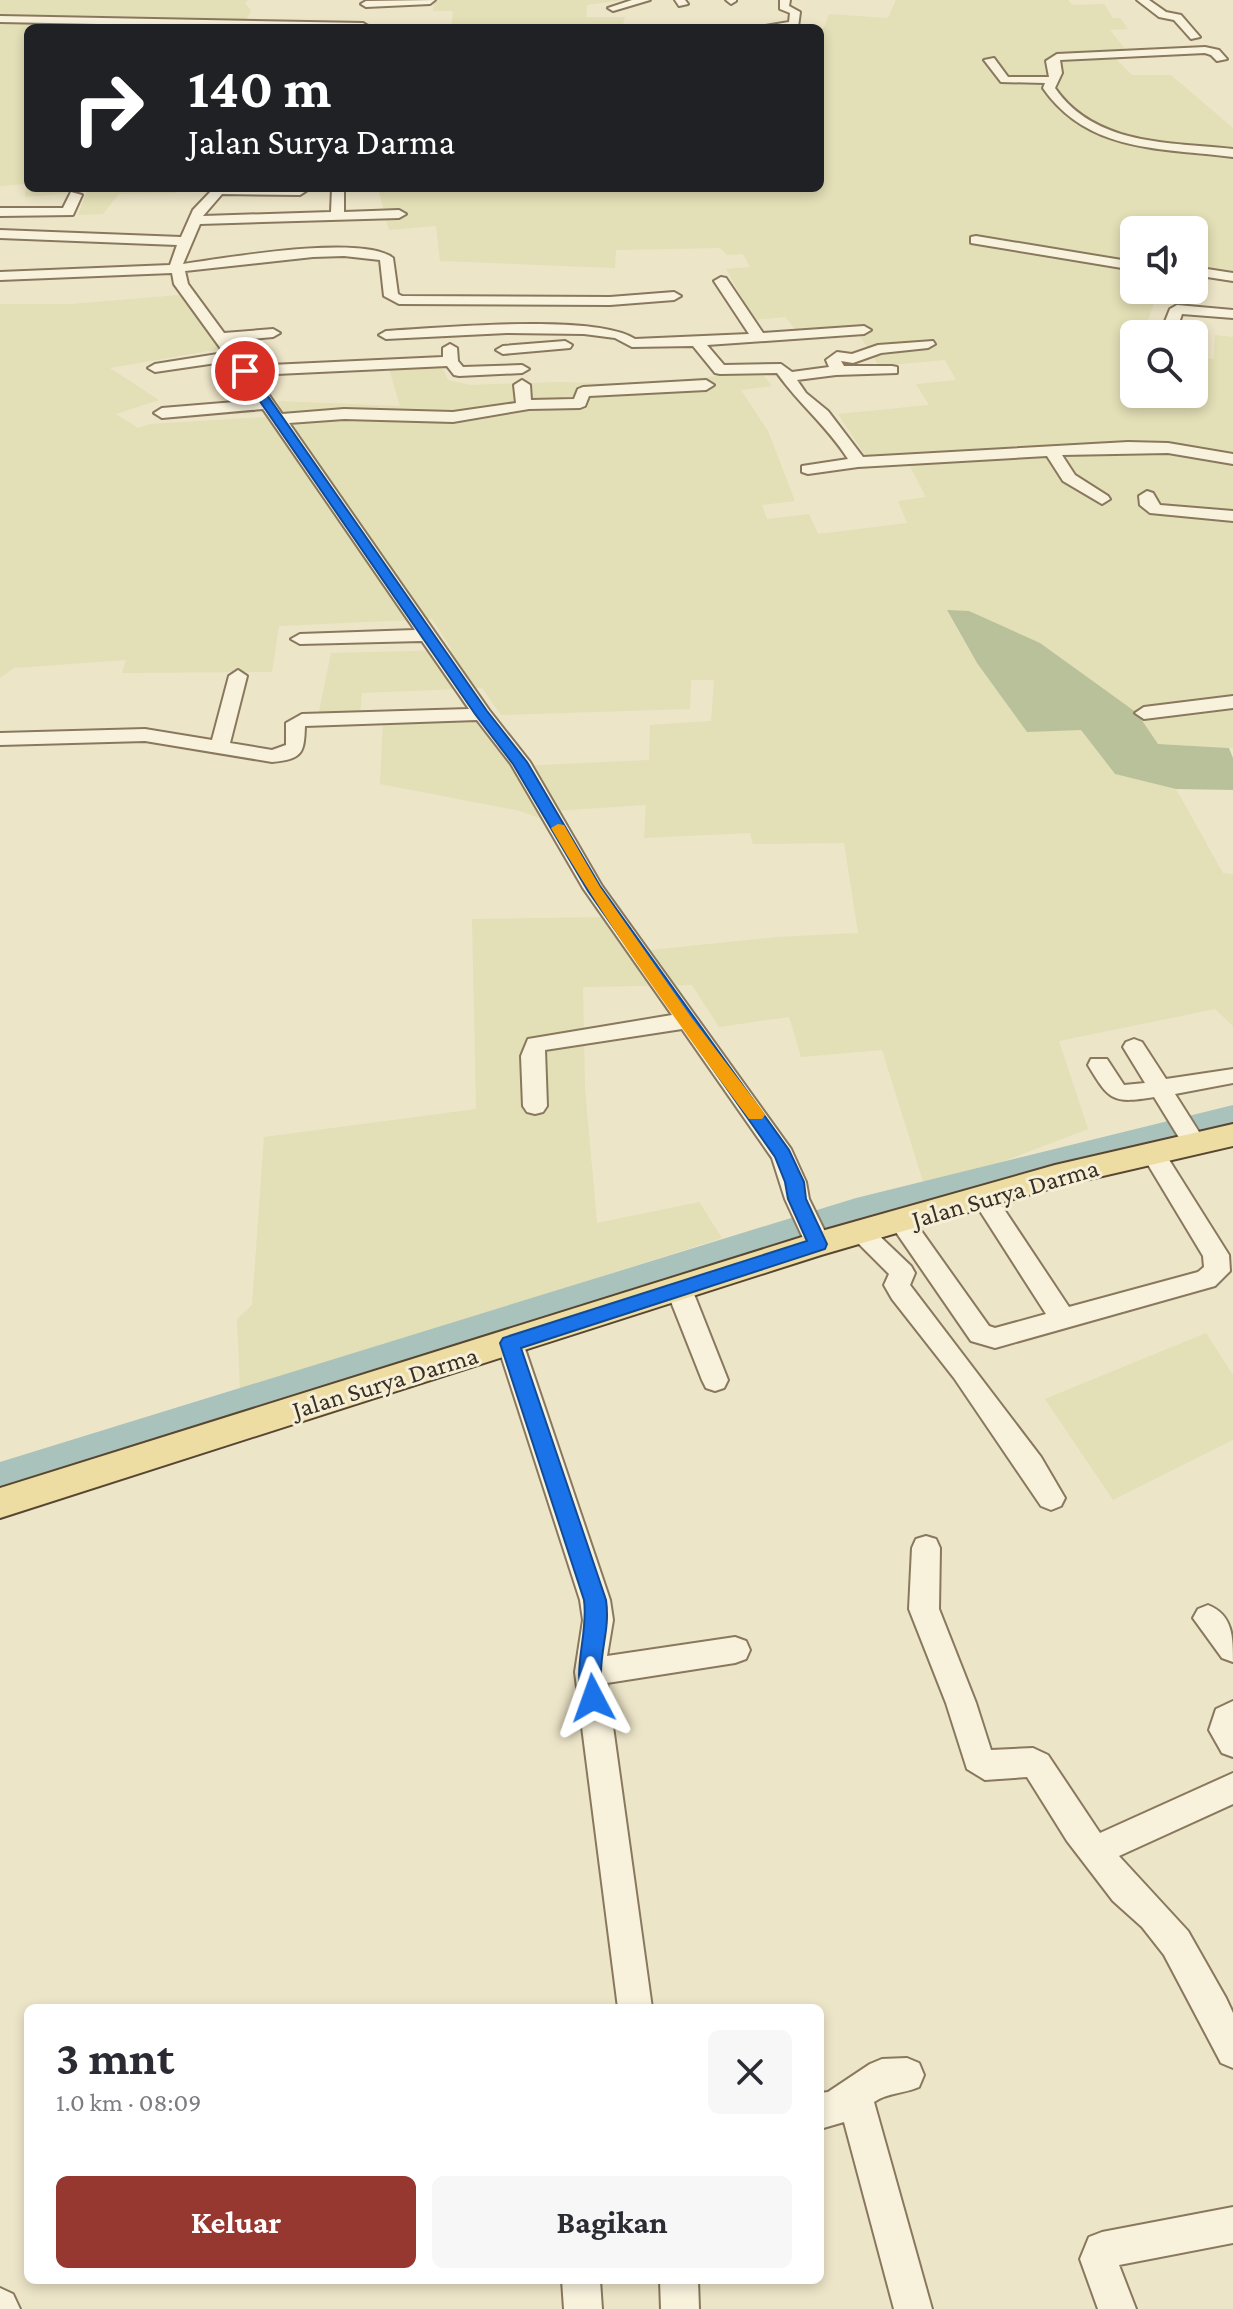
<!DOCTYPE html>
<html lang="id">
<meta charset="utf-8">
<style>
:root{--surface:#fff;--page:#f7f7f7;--text:#2b2b33;--muted:#7c7c81;--accent:#963730}
body{margin:0;font-family:"Crimson Pro",serif;background:var(--page);color:var(--text);height:100vh;display:flex;flex-direction:column;font-size:30px;white-space:nowrap}
*{box-sizing:border-box;margin:0}
p{font-size:26px;color:var(--muted)}
.icon{flex:none;width:44px;height:44px;fill:none;stroke:currentColor;stroke-width:2;stroke-linecap:round;stroke-linejoin:round}
.map{position:relative;flex:1;overflow:hidden}
.details{position:absolute;left:24px;top:2004px;width:800px;height:280px;display:flex;flex-direction:column;background:var(--surface);border-radius:12px;box-shadow:0 4px 12px #0003}
.details>*{flex:none}
.hud{position:absolute;left:24px;top:24px;width:800px;height:168px;border-radius:12px;box-shadow:0 4px 12px #0003;background:#202124;color:#fff;overflow:hidden}
.controls{position:absolute;left:1120px;top:216px;display:grid;gap:16px}
.controls a{display:grid;place-items:center;width:88px;height:88px;border-radius:12px;background:var(--surface);box-shadow:0 4px 12px #0003;font-size:40px}
.pin{position:absolute;display:grid;place-items:center;width:68px;height:68px;color:#fff;margin:-34px;border:4px solid #fff;border-radius:50%;box-shadow:0 2px 8px #0007}
.me{position:absolute;width:88px;margin:-44px;rotate:356deg;stroke-linejoin:round;filter:drop-shadow(0 0 6px #0008)}
.turn{display:flex;align-items:center;gap:28px;height:168px;padding:0 32px;font-size:36px}
.turn .icon{width:104px;height:104px;stroke-width:2.5}
.turn b{display:block;font-size:56px;line-height:68px}
.round{display:grid;place-items:center;flex:none;width:84px;height:84px;border-radius:12px;background:var(--page)}
.summary{display:flex;align-items:center;justify-content:space-between;height:136px;padding:0 32px}
h1{font-size:48px;font-weight:700;line-height:60px}
.primary-button{display:flex;gap:16px;margin-top:auto;padding:16px 32px}
.primary-button a{flex:1;height:92px;border-radius:12px;background:var(--accent);color:#fff;font-size:32px;font-weight:700;line-height:92px;text-align:center}
.primary-button a+a{background:var(--page);color:var(--text)}
.map>svg:first-child{display:block}
.farmland{fill:#e3dfb6}
.cemetery{fill:#b9c19b}
.lines{fill:none;stroke-linecap:round;stroke-linejoin:round}
.river{fill:#a9c2bc;fill-rule:evenodd}
.minor-casing{stroke:#89785e;stroke-width:4}
.major-casing{stroke:#574631;stroke-width:4}
.minor{fill:#f8f2dc;fill-rule:evenodd}
.major{fill:#eedda2;fill-rule:evenodd}
.route{fill:#1a73e8;stroke:#114b97;stroke-width:2}
.slow{fill:#f59e0b}
.labels{text-anchor:middle;stroke-width:6;stroke-linejoin:round;paint-order:stroke}
.street-label{font-size:26px;fill:#3a2f21;stroke:#f5efd8}
</style>
<div class="map">
<svg width="1233" height="2309" viewBox="0 0 1233 2309">
<rect width="100%" height="100%" fill="#ede5c8"/>
<path class="farmland" d="M0,0H248L245,3L251,11L243,25L28,28V188L182,190L176,193L119,194L103,214L78,215L87,192L25,197L26,184L0,186Z
M434,0H622L587,5L586,17H625L622,28H451L453,11H433Z
M896,0H1068L1072,5L1104,4L1113,18H1120L1128,29L1110,30L1130,55L1114,57L1132,75H1171L1233,128V275L1194,269V230H1134V290H1159L1143,334H1134V394H1194V357L1214,359L1215,335L1233,337V748L1158,744L1137,713L947,611L977,663L1027,731L1081,730L1115,774L1176,789L1223,873L1233,874V1026L1215,1009L1059,1041L1088,1129L926,1191L882,1050L801,1057L789,1017L719,1027L692,985L583,987L585,1088L597,1223L699,1202L722,1238L240,1391L237,1319L252,1305L264,1137L476,1109L472,919L618,917L641,951L777,937L858,933L844,843L753,844L750,833L644,838L646,805L552,811L553,823L520,811L380,784L383,721L488,717L520,766L649,760L650,725L711,721L714,680H691L690,709L501,715L482,688L362,693L360,716H318L331,653L452,650L432,619L279,626L272,672L122,673L126,660L14,668L0,678V304H71L179,295L220,349L110,368L159,400L116,414L138,428L150,424L282,416L278,401L400,406L387,362L439,360L448,380L470,385L557,382L646,384L760,371L772,386L741,390L768,431L795,501L762,505L767,519L809,514L818,534L907,523L898,501L926,497L907,461L871,464L838,414L929,405L916,384L956,380L945,360L879,366L855,328L797,331L785,317L754,320L726,269L750,267L743,254L727,255L720,248L616,250L615,268L440,261L436,226L389,230L378,188H820V28H766L768,25L824,28L829,14L888,18Z
M1206,1333L1233,1375V1440L1113,1500L1045,1399Z"/>
<path class="cemetery" d="M947,610L969,611L1040,643L1137,713L1158,744L1229,748L1233,758V790L1176,789L1115,774L1081,730L1027,732L977,663Z"/>
<g class="lines">
<path class="river" d="M1233,1105V1127L858,1222L0,1492V1462L856,1198Z"/>
<defs>
<path id="minor" d="M435,0L430,4L366,7L361,4L366,1Z
M632,0H650L613,11L608,8Z
M675,0H685L688,4L679,6Z
M726,0H736V1L731,4Z
M780,0H790L789,6L800,12L798,27L753,28L789,22L790,13L780,9Z
M1137,0H1149L1166,12L1181,15L1200,37L1191,39L1174,20L1159,17Z
M0,16L363,23L368,26L299,28L0,22Z
M1205,47L1219,50L1227,59L1217,61L1211,55L1205,53L1060,60L1062,73L1055,88C1095,146 1170,142 1233,149V157C1162,148 1088,153 1043,88L1045,83L1001,82L984,60L994,58L1008,77H1049L1046,61L1057,54Z
M214,188H303L306,191L300,195L222,194L203,216L331,212L332,188H344V212L399,210L406,214L399,218L200,224L183,264C225,258 362,234 393,258L398,294L402,296L610,297L674,292L681,296L674,300L610,305L399,304L384,296L380,260L344,256L313,257L185,271L188,284L224,333L273,329L280,333L273,337L230,341L249,366L443,357V348L450,344L457,348L458,361L463,367L522,365L529,369L522,373L459,376L454,375L447,366L255,375L282,414L344,409L453,412L516,403L514,385L522,380L530,385L531,400L574,399L578,389L583,387L706,380L714,385L706,390L589,396L585,406L580,408L529,409L453,422L344,419L289,423L489,710L530,762L602,886L791,1149L806,1182L809,1199L831,1244L827,1251L818,1253L809,1251L785,1199L772,1158L682,1029L545,1050L547,1106L543,1112L535,1114L527,1112L523,1106L521,1056L528,1039L672,1015L583,888L511,764L477,720L305,726C304,753 303,759 272,762L145,741L0,745V733L145,729L212,740L229,676L238,670L247,676L230,743L272,750L286,745V723L302,714L469,709L422,641L300,644L291,639L300,634L415,630L263,409L162,418L154,413L162,408L258,400L230,361L155,372L148,368L155,364L224,353L174,284L172,273L0,280V272L170,265L177,245L0,238V230L181,237L193,210Z
M71,192L82,195L73,215L0,216V208H63Z
M976,236L1134,262V270L971,243V237Z
M1194,267L1233,273V281L1194,275Z
M721,277L726,278L763,333L864,326L871,330L864,334L707,345L724,365L781,364L792,372L829,367L826,360L837,352L852,354L878,345L933,341L935,344L928,348L881,353L853,363L841,361L844,366H892L897,367V373L836,375L797,380L806,393L828,411L863,457L1128,442L1168,443L1233,454V464L1168,453L1062,455L1075,475L1108,496L1110,499L1102,504L1063,481L1047,456L858,467L808,474L802,472V466L848,459C827,426 799,404 777,373L720,374L715,373L693,346L632,347L615,338L584,334L507,333L386,339L379,335L386,331C440,328 595,313 635,339L749,334L714,281Z
M1177,305L1233,310V318L1182,314L1179,323L1186,327L1189,334H1175L1164,324L1170,309Z
M565,341L572,345L570,348L503,354L496,350L503,346Z
M1147,491L1153,493L1160,505L1233,511V521L1150,513L1140,505L1139,496Z
M1233,696V708L1144,719L1135,713L1144,707Z
M1134,1039L1142,1042L1166,1079L1233,1069V1083L1175,1094L1206,1143L1202,1149L1194,1152L1186,1149L1154,1097C1112,1104 1109,1100 1088,1065L1091,1059H1107L1124,1085L1145,1083L1123,1047L1126,1042Z
M1153,1144L1161,1147L1229,1255L1230,1271L1215,1286L995,1348L971,1341L889,1222L892,1215L901,1213L910,1215L989,1326L995,1328L1046,1314L971,1197L974,1191L983,1188L992,1191L1069,1307L1198,1272L1204,1267L1203,1256L1141,1153L1145,1147Z
M860,1224L869,1226L911,1266L915,1273L910,1285L1041,1457L1065,1498L1061,1506L1051,1510L1041,1506L954,1378L892,1299L884,1285L889,1274L848,1233L851,1226Z
M679,1279L688,1282L692,1289L728,1380L724,1388L715,1391L706,1388L702,1380L666,1289L670,1282Z
M510,1333L519,1336L523,1343L610,1600L613,1620L607,1656L735,1637L746,1641L750,1650L746,1659L735,1663L607,1683L652,2008H618L575,1672L583,1620L580,1600L497,1343L501,1336Z
M926,1536L936,1539L940,1548L939,1609L976,1703L991,1750L1033,1748L1048,1755L1100,1833L1233,1773V1804L1119,1856L1188,1931L1226,1998L1233,2013V2068L1221,2063L1164,1955L1142,1927L1113,1901L1067,1841L1027,1777L985,1780L967,1769L946,1703L909,1609L912,1548L916,1539Z
M1208,1605C1233,1615 1233,1637 1233,1662L1222,1658L1193,1618L1198,1609Z
M1233,1701V1757L1222,1753L1209,1730L1216,1709Z
M907,2058L919,2063L924,2075L919,2087C903,2094 889,2092 874,2102L932,2309H894L844,2122L820,2129V2093L828,2092L870,2064L882,2059Z
M1233,2207V2243L1119,2265L1136,2309H1098L1080,2259L1089,2237L1102,2232Z
M562,2280H600L602,2309H564Z
M660,2280H698L699,2309H661Z
M0,2288L13,2294L20,2309H0Z"/>
<path id="major" d="M1233,1124V1146L1055,1187L821,1255L0,1518V1488L818,1232L1055,1165Z"/>
</defs>
<use href="#minor" class="minor-casing"/>
<use href="#major" class="major-casing"/>
<use href="#minor" class="minor"/>
<use href="#major" class="major"/>
</g>
<path class="route" d="M241,369H249L487,711L527,762L600,886L789,1150L804,1182L806,1199L827,1244L825,1249L521,1348L606,1600C610,1628 601,1647 601,1673C601,1685 607,1694 602,1705L593,1708L585,1705C570,1672 589,1635 584,1600L500,1343L503,1338L807,1241L788,1199L785,1182L775,1157L588,891L513,764L475,714L239,371Z"/>
<path class="slow" d="M558,824L564,825L600,887L691,1017L762,1110L765,1115L762,1119H749C679,1025 610,930 551,828Z"/>
<g class="labels">
<g class="street-label">
<text transform="translate(1005 1193) rotate(-16)" y="9">Jalan Surya Darma</text>
<text transform="translate(385 1382) rotate(-17)" y="9">Jalan Surya Darma</text>
</g>
</g>
</svg>
<div class="controls">
<a><svg class="icon" aria-label="sound" viewBox="0 0 24 24"><path d="M4 9h4l5-4v14l-5-4H4zM17 9q2 3 0 6"/></svg></a>
<a><svg class="icon" aria-label="search" viewBox="0 0 24 24"><circle cx="10" cy="10" r="6"/><path d="M15 15l6 6"/></svg></a>
</div>
<div class="pin" style="left:245px;top:371px;background:#d93025"><svg class="icon" aria-label="arrive" viewBox="0 0 24 24"><path d="M6 21V4h12l-3 4 3 4H6"/></svg></div>
<svg class="me" style="left:593px;top:1698px" viewBox="-20 -20 40 40"><path d="M0-17L14 15 0 8-14 15z" fill="#1a73e8" stroke="#fff" stroke-width="4"/></svg>
<div class="hud">
<div class="turn"><svg class="icon" aria-label="right" viewBox="0 0 24 24"><path d="M7 20v-9h11M14 6l5 5-5 5"/></svg><div><b>140 m</b>Jalan Surya Darma</div></div>
</div>
<section class="details">
<div class="summary"><div><h1>3 mnt</h1><p>1.0 km · 08:09</p></div><a class="round"><svg class="icon" aria-label="close" viewBox="0 0 24 24"><path d="M6 6l12 12M18 6L6 18"/></svg></a></div>
<div class="primary-button"><a>Keluar</a><a>Bagikan</a></div>
</section>
</div>
